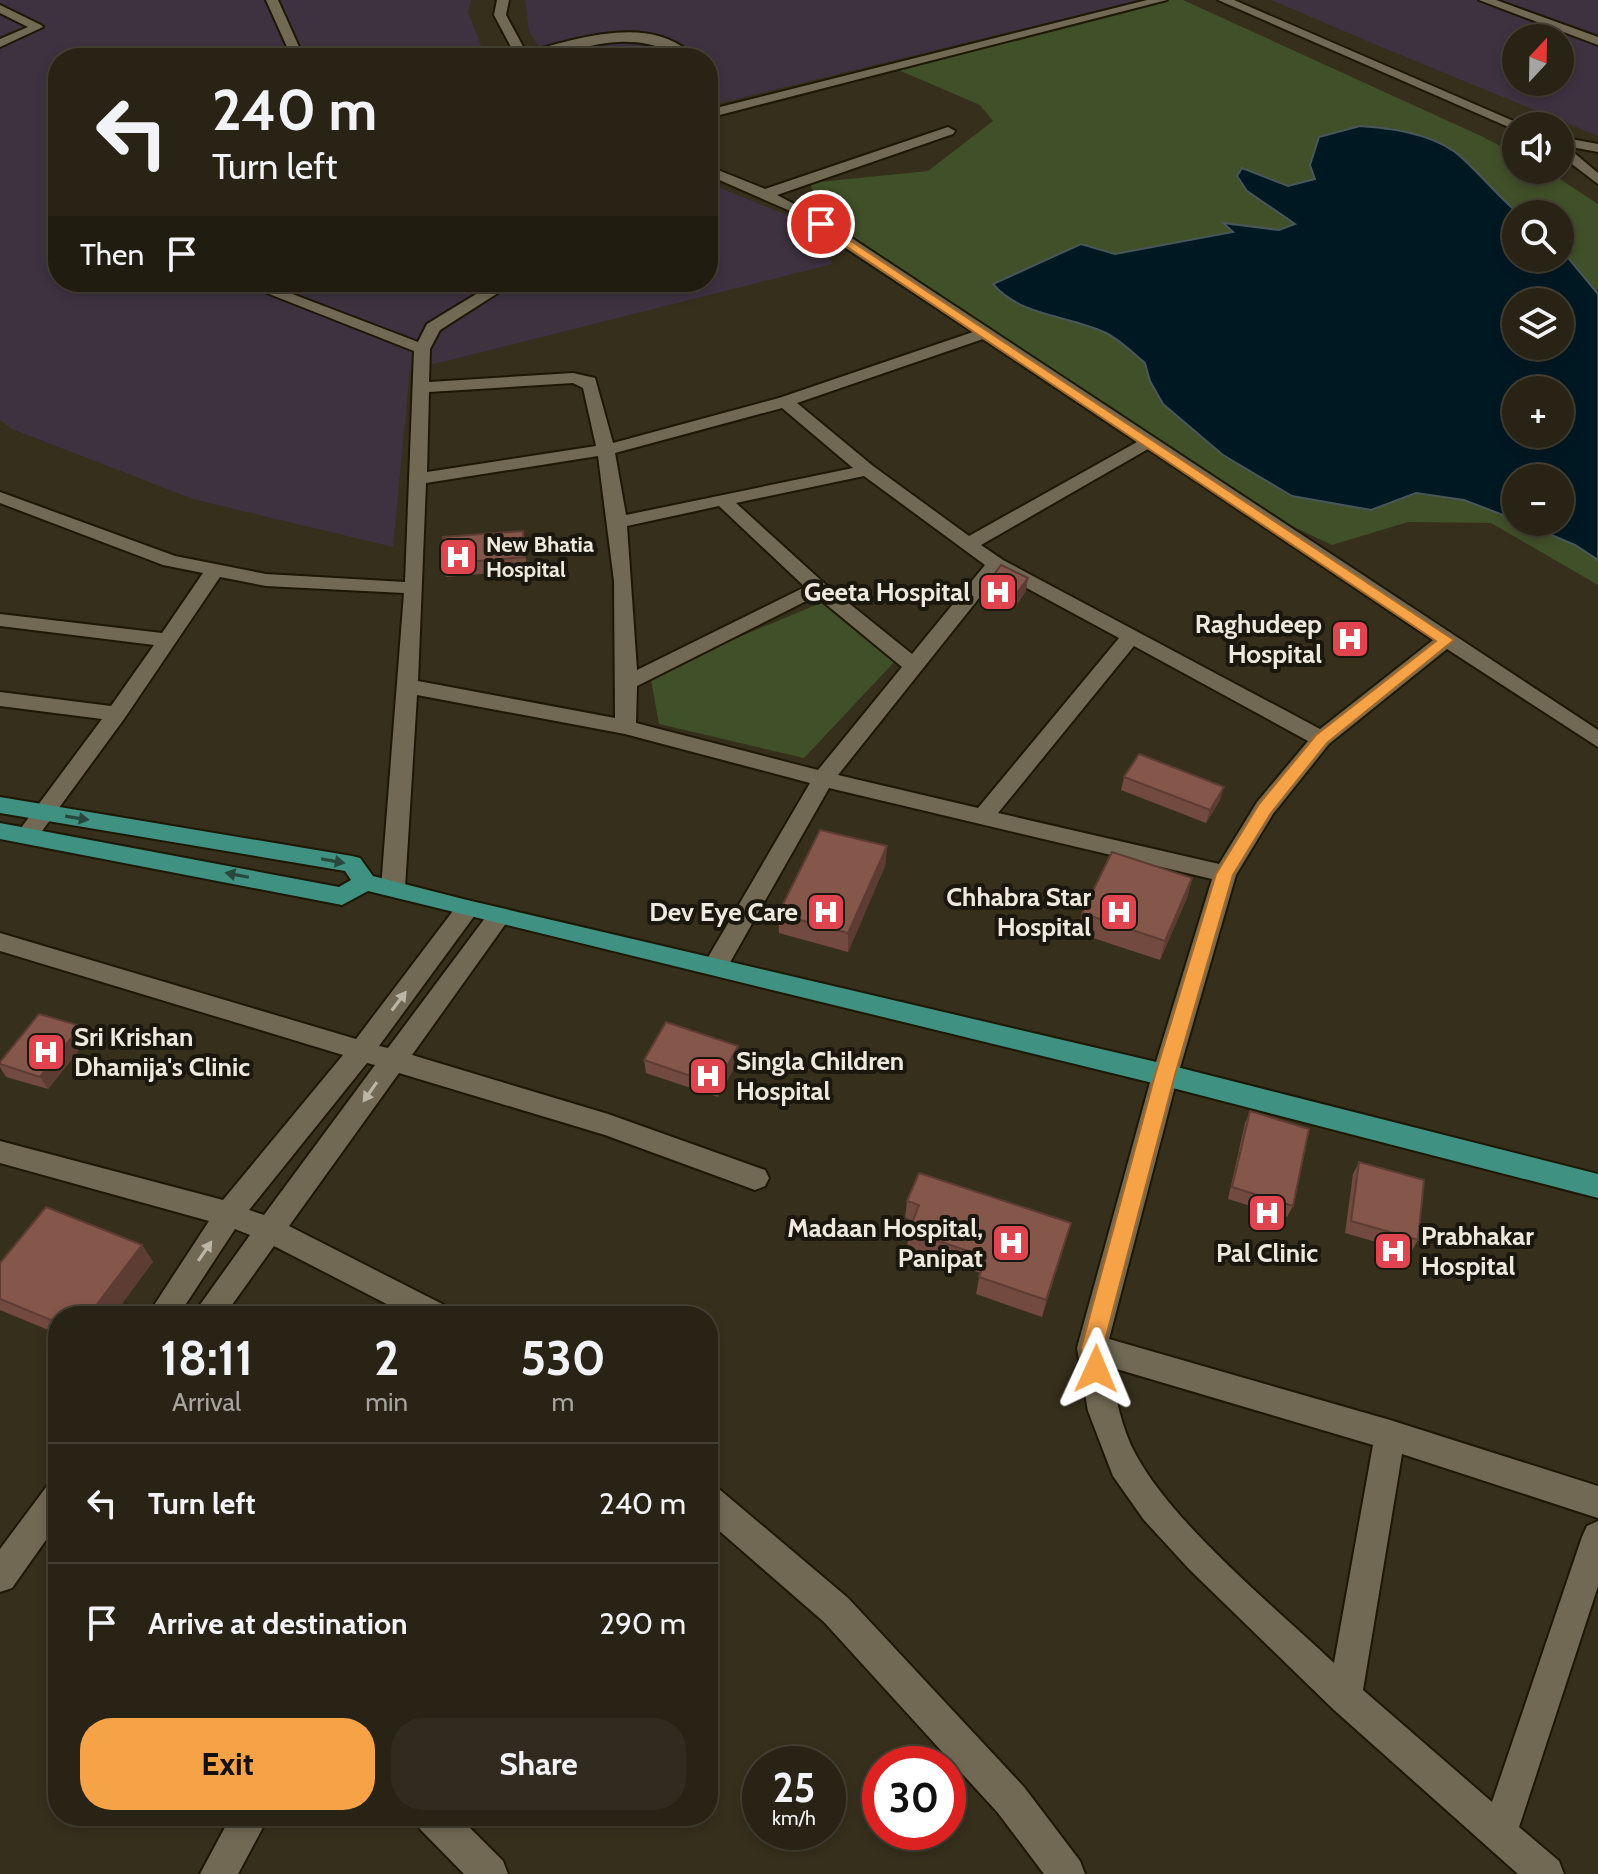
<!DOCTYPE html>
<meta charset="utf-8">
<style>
:root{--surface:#282315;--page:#302b1e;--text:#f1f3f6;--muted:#a5a4a0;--line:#444034;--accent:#f6a247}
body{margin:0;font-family:Cabin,sans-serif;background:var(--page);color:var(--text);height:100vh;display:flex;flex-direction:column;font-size:30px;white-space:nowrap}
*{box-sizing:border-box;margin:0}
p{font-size:26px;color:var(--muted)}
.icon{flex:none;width:44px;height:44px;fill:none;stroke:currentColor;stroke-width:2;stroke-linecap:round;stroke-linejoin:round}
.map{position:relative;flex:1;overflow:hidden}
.side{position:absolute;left:48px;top:1306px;width:670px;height:520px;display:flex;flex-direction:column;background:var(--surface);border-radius:32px;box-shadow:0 4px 12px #0003,0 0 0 2px var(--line)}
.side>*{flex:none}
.top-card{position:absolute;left:48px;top:48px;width:670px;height:244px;border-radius:32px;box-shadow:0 4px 12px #0003,0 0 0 2px var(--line);background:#282315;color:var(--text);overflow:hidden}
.needle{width:52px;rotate:22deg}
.buttons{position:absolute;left:1502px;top:24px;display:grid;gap:16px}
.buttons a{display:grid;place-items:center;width:72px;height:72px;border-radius:50%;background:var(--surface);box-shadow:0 4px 12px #0003,0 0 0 2px var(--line);font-size:40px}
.speed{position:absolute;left:742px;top:1746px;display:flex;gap:16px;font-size:40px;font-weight:700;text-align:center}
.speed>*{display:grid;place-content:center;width:104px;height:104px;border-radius:50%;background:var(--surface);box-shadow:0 4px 12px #0003,0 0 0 2px var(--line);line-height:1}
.speed small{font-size:20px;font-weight:400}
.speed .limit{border:12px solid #d22;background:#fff;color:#111}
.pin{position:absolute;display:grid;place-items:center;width:68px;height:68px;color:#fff;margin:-34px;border:4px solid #fff;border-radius:50%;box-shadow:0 2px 8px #0007}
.me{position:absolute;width:88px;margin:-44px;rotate:1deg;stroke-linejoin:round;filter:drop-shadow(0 0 6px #0008)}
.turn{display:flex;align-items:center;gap:28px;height:168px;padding:0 32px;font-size:36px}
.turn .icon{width:104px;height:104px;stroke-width:2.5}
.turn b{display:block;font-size:56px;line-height:68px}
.then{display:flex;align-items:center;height:76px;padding:0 32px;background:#0003;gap:16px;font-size:30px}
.eta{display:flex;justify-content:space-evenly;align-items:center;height:136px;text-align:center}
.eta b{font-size:48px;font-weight:700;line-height:56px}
.cta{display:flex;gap:16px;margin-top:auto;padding:16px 32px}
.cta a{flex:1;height:92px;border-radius:32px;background:var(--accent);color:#111;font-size:32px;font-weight:700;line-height:92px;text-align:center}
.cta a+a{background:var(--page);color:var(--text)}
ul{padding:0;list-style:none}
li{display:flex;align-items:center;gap:24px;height:120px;padding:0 32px;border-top:2px solid var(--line)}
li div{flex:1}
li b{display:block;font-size:30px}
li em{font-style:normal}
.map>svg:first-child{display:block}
.industrial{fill:#3e3240;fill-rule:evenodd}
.green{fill:#405028;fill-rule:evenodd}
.water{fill:#001822;stroke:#47575a;stroke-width:2;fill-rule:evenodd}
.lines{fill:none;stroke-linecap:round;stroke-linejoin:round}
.minor-casing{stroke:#1d1705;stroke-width:4}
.major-casing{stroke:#1d1705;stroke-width:4}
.minor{fill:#716954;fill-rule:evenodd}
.major{fill:#3f9182;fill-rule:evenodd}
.wall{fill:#724a40}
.shaded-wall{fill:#5d3c34}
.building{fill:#85564a;stroke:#5d3c34;stroke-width:2}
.oneway{fill:#29483d}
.oneway2{fill:#bbb6a6}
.route{fill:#f6a247;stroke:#a0692e;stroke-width:2}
.labels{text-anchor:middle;stroke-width:8;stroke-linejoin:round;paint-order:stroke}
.far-poi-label{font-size:22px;font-weight:bold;fill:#ede9dd;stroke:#1a170f;text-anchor:start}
.poi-label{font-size:26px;font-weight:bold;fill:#ede9dd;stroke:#1a170f;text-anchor:end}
</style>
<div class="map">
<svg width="1598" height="1874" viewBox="0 0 1598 1874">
<rect width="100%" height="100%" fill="#362f1c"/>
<path class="industrial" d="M0,0H471L468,12L486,58H58V282H708V183L799,220L833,264L410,370L393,547L193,499L12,429L0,420Z
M525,0H1139L708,106V58H547L529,32Z
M1271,0H1598V136L1379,46ZM1516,38H1560V82H1516Z"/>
<path class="green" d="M1169,0H1183L1481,136L1516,154V170H1546L1598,204V585L1491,523L1408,522L1332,545L1277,519L851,236L816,201L810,183L928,171L993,121L980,105L896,69ZM1516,214H1560V258H1516ZM1516,302H1560V346H1516ZM1516,390H1560V434H1516ZM1516,478H1560V522H1516Z
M823,602L898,658L804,758L659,724L650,674Z"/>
<path class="water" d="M1360,126C1392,128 1436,134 1461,157C1481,175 1498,196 1519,214H1516V258H1560V248L1598,294V560L1575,545L1521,522H1560V478H1516V520L1464,500L1416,493L1371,510L1292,496L1223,455L1163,404L1150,381L1145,363C1133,353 1120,340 1106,333C1069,315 1021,317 993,284L1081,244L1115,254L1233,232L1223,223L1279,230L1295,224L1247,191L1237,176L1242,168L1288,186L1315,179L1310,165L1319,137ZM1516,302H1560V346H1516ZM1560,390V434H1516V390Z"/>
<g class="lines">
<defs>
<path id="minor" d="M266,0H278L304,58H292Z
M497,0H509L506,15L526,52C575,40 644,15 688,51L685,58H673L675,53C612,25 577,58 517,58L494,15Z
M1147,0H1167L708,118V110Z
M1218,0H1234L1525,126L1513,129Z
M1479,0H1496L1598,37V45Z
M0,5L41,25L43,27L0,47V39L28,27L0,13Z
M948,127L955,131L953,134L777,195L826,221L1598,730V747L1447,649L1329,744L1273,814L1236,875L1178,1075L1109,1339L1390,1420L1598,1486V1518L1402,1454L1363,1690L1492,1802L1582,1537L1587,1526L1598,1521V1586L1519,1827L1559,1861L1564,1874H1518L1333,1709L1189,1569L1144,1520L1113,1476L1088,1411L1077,1348L1152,1075L1212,879L829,788L724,973H706L703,966L810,783L625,734L417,695L405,888L401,894H385L381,888L404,593L266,586L220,577L124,719L34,842H18L15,836L102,719L0,706V692L111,706L154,645L0,626V614L162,633L203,573L163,565L0,503V492L175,556L266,574L405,582L414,351L239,282H261L418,342L427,324L496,282H515L440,330L430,349L429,382L573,373L595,378L613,443L779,398L973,332L788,210L708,175V166L765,189ZM983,339L1137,442L969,536L873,466L797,403ZM573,383L583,388L596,446L427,472L429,392ZM782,408L853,468L626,515L615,453ZM1148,449L1433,640L1320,729L1003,560L981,545ZM598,456L614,581L615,718L418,681L426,483ZM864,476L985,565L912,654L825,584L736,503ZM719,506L805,587L637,670L627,526ZM999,573L1119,638L978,808L838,775ZM816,596L902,667L818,770L636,723L637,686ZM1134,646L1308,741L1257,802L1219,864L998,813ZM1110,1367L1373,1445L1334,1663C1275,1607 1174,1525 1136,1455C1121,1428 1116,1397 1110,1367Z
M1560,137L1598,144V152L1566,146L1598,173V184L1560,155Z
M467,900L475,903L479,909L475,915L379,1046L388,1048L491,910H507L511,916L507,922L412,1055L608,1114L765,1170L769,1178L765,1186L755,1190L605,1135L399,1073L289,1226L448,1307L453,1316H410L274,1246L224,1316H192L250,1235L235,1229L178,1316H147L209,1221L0,1163V1141L223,1200L343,1055L0,951V933L356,1039L459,903ZM367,1063L375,1065L264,1215L249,1210Z
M58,1481V1523L12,1588L0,1592V1549L47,1486Z
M708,1484L719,1489L848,1598L1024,1787L1080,1861L1085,1874H1044L998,1813L824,1622L708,1521Z
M231,1816H269L238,1874H200Z
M415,1816H458L503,1861L508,1874H464L420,1829Z"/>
<path id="major" d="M0,797L352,856L360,858L373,876L467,900L1165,1064L1598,1174V1198L1165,1086L368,891L342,905L0,839V823L339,887L351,880L345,871L0,813Z"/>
</defs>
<use href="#minor" class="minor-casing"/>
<use href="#major" class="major-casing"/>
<use href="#minor" class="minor"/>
<use href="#major" class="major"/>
</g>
<path class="wall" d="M523,531L527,570L446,577L443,564Z
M985,587L1026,591L1013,610L984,600Z
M1124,777L1220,800L1206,823L1121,790Z
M887,846L885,866L848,952L779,933L778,914Z
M1192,878L1187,898L1160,960L1078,933L1082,913Z
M88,1039L48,1089L6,1077L0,1067V1062Z
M738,1046L739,1059L718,1097L646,1073L644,1060Z
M1250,1111L1293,1206L1287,1217L1228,1199L1245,1123Z
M1359,1162L1418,1240L1411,1252L1345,1233L1353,1174Z
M907,1201L1066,1240L1042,1317L976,1294L980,1273L907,1248L909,1231L913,1221L905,1218Z
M142,1245L153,1262L58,1316V1334L0,1310V1263Z"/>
<path class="shaded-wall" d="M1028,578L1026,591L1013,610L1014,597Z
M1224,787L1220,800L1206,823L1210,810Z
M887,846L885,866L848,952V933Z
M1192,878L1187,898L1160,960L1165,941Z
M81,1026L88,1039L48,1089L40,1077Z
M738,1046L739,1059L718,1097L717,1085Z
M1071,1223L1066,1240L1042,1317L1046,1300Z
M142,1245L153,1262L113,1316H88Z"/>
<path class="building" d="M523,531L525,557L443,564V537Z
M1001,565L1028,578L1014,597L985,587Z
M1139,754L1224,787L1210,810L1124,777Z
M820,830L887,846L848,933L778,914Z
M1112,852L1192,878L1165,941L1082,913Z
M39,1014L81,1026L40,1077L0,1064V1062Z
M666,1022L738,1046L717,1085L644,1060Z
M1250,1111L1309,1129L1293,1206L1232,1187Z
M1359,1162L1424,1180L1418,1240L1351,1221Z
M919,1173L1071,1223L1046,1300L979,1277L986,1257L909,1231L919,1205L907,1201Z
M46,1207L142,1245L88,1316H58V1323L0,1299V1263Z"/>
<defs><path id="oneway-solid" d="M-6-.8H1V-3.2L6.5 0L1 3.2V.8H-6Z" transform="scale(2)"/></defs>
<g class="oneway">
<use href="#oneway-solid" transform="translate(77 818) rotate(9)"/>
<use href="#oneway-solid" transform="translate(333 861) rotate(10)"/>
<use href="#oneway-solid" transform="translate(237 875) rotate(-169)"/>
</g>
<g class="oneway2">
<use href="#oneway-solid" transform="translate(399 1001) rotate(-53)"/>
<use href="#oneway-solid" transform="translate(370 1092) rotate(125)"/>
<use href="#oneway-solid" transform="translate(205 1251) rotate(-56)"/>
</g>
<path class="route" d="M821,221L1454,640L1327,743L1271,813L1233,875L1175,1075L1103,1348L1107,1369L1104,1377L1096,1380L1088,1377L1081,1348L1155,1075L1216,874L1259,804L1316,735L1436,641L817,227Z"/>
<defs>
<symbol id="hospital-square" viewBox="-11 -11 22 22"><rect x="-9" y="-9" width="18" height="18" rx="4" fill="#e0444e" stroke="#1a170f"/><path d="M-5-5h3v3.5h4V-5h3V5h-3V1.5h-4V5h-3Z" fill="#fff"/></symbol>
</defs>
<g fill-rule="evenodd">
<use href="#hospital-square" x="436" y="535" width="44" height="44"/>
<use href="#hospital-square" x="976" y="570" width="44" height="44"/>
<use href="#hospital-square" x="1328" y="617" width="44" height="44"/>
<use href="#hospital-square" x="804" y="890" width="44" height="44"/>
<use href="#hospital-square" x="1097" y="890" width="44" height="44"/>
<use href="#hospital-square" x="24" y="1030" width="44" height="44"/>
<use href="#hospital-square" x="686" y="1054" width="44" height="44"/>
<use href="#hospital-square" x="1245" y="1191" width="44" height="44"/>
<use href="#hospital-square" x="989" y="1221" width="44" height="44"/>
<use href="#hospital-square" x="1371" y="1229" width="44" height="44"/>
</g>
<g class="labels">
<g class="far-poi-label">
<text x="486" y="552">New Bhatia<tspan x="486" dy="25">Hospital</tspan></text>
</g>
<g class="poi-label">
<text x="970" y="601">Geeta Hospital</text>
<text x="1322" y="633">Raghudeep<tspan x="1322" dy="30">Hospital</tspan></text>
<text x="1091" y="906">Chhabra Star<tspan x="1091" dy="30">Hospital</tspan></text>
<text x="798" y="921">Dev Eye Care</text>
<text x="74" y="1046" text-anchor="start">Sri Krishan<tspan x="74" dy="30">Dhamija's Clinic</tspan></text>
<text x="736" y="1070" text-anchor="start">Singla Children<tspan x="736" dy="30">Hospital</tspan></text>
<text x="983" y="1237">Madaan Hospital,<tspan x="983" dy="30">Panipat</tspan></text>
<text x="1421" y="1245" text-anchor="start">Prabhakar<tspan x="1421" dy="30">Hospital</tspan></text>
<text x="1267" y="1262" text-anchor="middle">Pal Clinic</text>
</g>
</g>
</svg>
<div class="buttons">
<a><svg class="needle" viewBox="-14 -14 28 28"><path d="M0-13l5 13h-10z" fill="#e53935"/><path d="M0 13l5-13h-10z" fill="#a5a4a0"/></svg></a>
<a><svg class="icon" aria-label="sound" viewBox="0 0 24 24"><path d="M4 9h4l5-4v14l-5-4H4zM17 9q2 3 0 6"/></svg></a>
<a><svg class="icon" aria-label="search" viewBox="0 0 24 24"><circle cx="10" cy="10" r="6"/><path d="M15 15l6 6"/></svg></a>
<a><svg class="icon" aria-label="layers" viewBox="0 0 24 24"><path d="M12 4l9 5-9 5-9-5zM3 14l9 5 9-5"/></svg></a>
<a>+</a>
<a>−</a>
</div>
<div class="speed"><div>25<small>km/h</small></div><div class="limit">30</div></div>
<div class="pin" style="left:821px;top:224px;background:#d93025"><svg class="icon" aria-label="arrive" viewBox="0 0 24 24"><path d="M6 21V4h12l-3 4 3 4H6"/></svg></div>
<svg class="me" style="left:1096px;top:1369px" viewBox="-20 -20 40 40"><path d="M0-17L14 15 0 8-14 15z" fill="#f6a247" stroke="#fff" stroke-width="4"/></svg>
<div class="top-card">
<div class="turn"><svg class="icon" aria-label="left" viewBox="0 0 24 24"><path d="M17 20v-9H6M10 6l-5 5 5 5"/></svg><div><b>240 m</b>Turn left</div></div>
<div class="then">Then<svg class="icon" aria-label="arrive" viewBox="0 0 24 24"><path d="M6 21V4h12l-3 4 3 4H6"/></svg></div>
</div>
<section class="side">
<div class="eta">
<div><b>18:11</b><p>Arrival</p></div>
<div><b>2</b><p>min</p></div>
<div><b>530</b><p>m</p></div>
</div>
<ul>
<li><svg class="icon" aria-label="left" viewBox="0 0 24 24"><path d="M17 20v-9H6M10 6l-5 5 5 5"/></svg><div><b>Turn left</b></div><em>240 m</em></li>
<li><svg class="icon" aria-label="arrive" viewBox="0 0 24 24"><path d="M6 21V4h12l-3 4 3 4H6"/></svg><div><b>Arrive at destination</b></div><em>290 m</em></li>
</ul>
<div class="cta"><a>Exit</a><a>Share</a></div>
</section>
</div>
